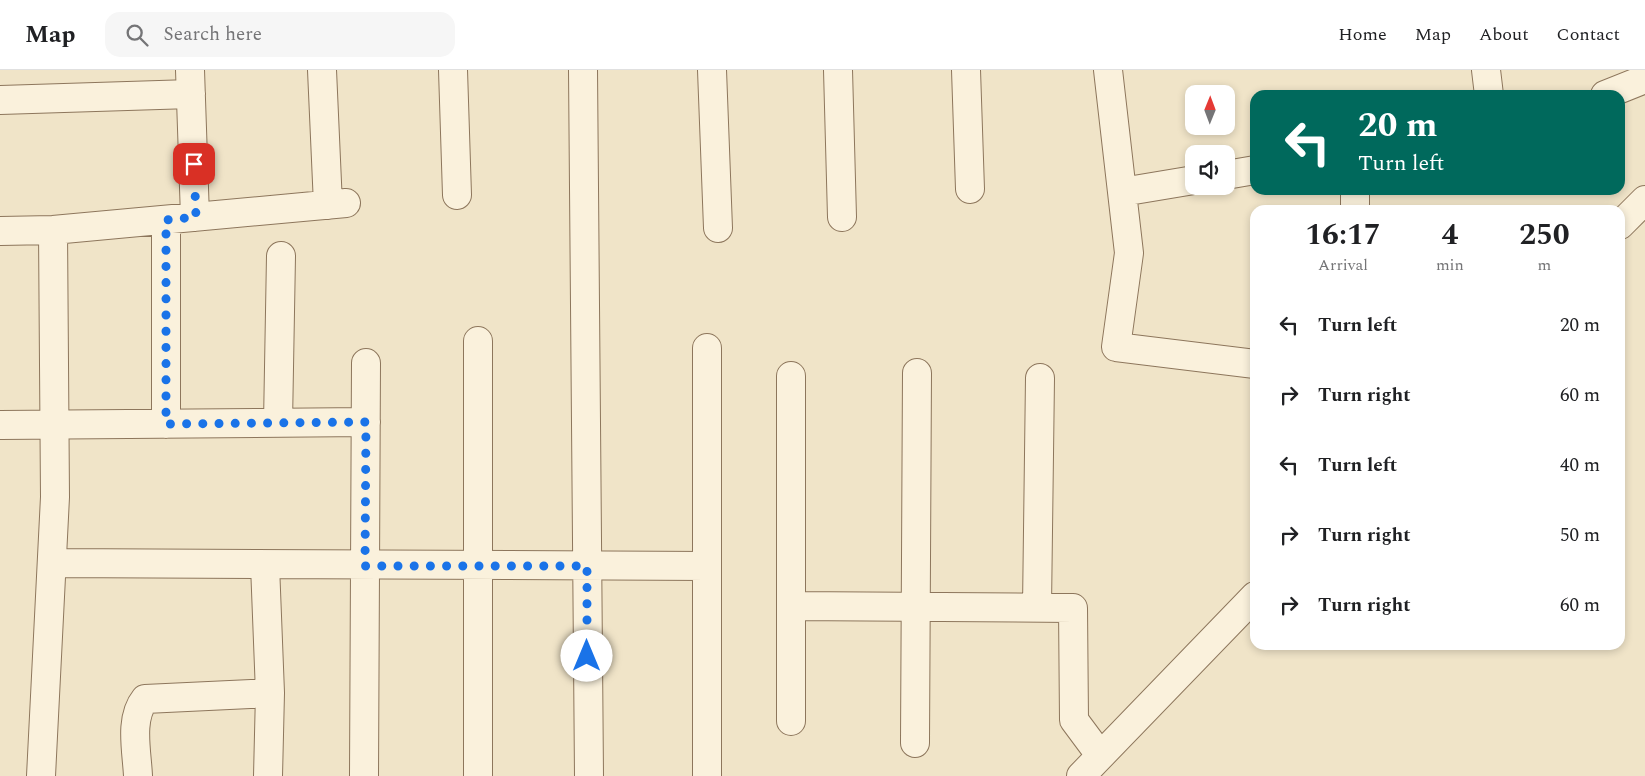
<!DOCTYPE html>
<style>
:root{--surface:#fff;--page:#f6f6f6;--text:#202124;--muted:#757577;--line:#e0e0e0}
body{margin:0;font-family:Spectral,serif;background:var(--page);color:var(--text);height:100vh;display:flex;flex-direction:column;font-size:19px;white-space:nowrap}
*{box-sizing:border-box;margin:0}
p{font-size:16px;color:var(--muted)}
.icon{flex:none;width:28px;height:28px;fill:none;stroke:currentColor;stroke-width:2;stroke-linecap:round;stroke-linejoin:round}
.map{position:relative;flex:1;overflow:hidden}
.details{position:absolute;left:1250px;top:135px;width:375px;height:445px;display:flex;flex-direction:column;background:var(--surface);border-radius:15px;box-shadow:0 2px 8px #0003}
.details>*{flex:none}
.banner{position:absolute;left:1250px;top:20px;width:375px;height:105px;border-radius:15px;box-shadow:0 2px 8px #0003;background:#00695c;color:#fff;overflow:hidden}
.needle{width:32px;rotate:1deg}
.controls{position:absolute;left:1185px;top:15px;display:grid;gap:10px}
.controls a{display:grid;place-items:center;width:50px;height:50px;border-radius:10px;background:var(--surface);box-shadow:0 2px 8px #0003;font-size:25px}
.pin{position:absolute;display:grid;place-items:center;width:42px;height:42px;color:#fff;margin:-21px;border-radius:10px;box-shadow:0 2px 8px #0006}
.me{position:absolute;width:55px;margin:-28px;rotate:0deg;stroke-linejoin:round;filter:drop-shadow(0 0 4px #0008)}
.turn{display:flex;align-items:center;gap:18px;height:105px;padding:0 25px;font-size:22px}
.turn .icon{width:65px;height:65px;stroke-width:2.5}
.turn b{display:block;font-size:35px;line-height:42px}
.eta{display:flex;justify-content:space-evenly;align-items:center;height:85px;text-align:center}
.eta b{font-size:30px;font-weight:700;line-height:35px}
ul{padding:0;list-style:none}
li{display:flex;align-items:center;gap:15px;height:70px;padding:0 25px}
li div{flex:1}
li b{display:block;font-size:19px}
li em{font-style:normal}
header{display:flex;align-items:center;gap:30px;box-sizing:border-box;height:70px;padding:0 25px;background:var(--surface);border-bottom:1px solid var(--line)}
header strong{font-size:24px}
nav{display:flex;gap:28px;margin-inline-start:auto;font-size:18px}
.search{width:350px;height:45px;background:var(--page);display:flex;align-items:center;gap:12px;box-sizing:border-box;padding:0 18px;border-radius:15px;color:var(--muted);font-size:19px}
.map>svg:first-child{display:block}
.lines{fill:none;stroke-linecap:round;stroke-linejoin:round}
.minor-casing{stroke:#8d765c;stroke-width:30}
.tertiary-casing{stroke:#8d765c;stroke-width:30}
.minor{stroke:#faf1dc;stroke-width:28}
.tertiary{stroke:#faf1dc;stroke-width:28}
.route{stroke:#1a73e8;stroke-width:9;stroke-dasharray:0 16.2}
</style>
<header>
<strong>Map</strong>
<div class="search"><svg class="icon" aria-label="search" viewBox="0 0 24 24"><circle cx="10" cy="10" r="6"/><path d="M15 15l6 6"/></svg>Search here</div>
<nav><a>Home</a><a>Map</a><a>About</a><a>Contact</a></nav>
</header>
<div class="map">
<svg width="1645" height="706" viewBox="0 0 1645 706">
<rect width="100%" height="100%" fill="#f0e4c8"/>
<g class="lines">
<defs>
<path id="minor" d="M190,0L195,147
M322,0L328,135
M453,0L457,125
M583,0L589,706
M712,0L718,158
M838,0L842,147
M966,0L970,119
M1108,0L1129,183L1116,277L1255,294
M1486,0L1489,25
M1605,25L1645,9
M0,30L191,24
M1226,105L1255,100
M1122,122L1194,110
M1355,140V120
M166,150V354
M0,161L53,160L346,133
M478,271V706
M791,306V651
M278,353L281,186
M0,355L366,352
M52,493L707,496
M265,495L270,623L268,706
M791,536L1073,538L1074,650L1100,685
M1037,537L1040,308
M915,673L917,303
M41,706L55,427L53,160
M138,706C137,682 129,649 145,629L270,623
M364,706L366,293
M707,706V278"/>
<path id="tertiary" d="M1620,155L1645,130
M1081,706L1255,526"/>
</defs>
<use href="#minor" class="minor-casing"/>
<use href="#tertiary" class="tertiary-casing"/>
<use href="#minor" class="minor"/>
<use href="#tertiary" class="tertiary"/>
</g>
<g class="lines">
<path class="route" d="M194,94L196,147L166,150V354L366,352L365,496H587V586"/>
</g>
</svg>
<div class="controls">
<a><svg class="needle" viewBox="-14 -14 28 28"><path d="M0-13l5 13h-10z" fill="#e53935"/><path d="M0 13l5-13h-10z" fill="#757577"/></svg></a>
<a><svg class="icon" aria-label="sound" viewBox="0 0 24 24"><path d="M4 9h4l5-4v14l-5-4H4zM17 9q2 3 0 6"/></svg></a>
</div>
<div class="pin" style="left:194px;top:94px;background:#d93025"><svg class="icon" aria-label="arrive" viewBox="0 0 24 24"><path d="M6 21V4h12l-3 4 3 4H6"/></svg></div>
<svg class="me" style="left:587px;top:586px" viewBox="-20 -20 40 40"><circle r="19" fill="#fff"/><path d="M0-13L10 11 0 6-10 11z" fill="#1a73e8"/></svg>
<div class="banner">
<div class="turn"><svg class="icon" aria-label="left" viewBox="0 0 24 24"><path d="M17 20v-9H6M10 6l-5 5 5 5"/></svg><div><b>20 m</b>Turn left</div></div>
</div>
<section class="details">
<div class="eta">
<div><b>16:17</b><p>Arrival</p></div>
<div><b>4</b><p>min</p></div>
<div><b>250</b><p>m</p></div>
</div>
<ul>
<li><svg class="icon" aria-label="left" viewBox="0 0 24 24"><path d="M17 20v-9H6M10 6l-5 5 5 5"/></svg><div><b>Turn left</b></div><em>20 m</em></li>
<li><svg class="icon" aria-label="right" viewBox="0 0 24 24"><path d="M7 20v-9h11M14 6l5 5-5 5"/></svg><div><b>Turn right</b></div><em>60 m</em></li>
<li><svg class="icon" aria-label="left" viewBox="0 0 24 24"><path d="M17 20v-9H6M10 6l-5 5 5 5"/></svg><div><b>Turn left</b></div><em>40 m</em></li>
<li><svg class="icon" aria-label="right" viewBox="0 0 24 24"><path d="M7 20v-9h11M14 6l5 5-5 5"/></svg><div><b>Turn right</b></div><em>50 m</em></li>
<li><svg class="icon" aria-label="right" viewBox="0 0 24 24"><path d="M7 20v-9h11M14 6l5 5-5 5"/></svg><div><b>Turn right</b></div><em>60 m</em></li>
</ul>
</section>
</div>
